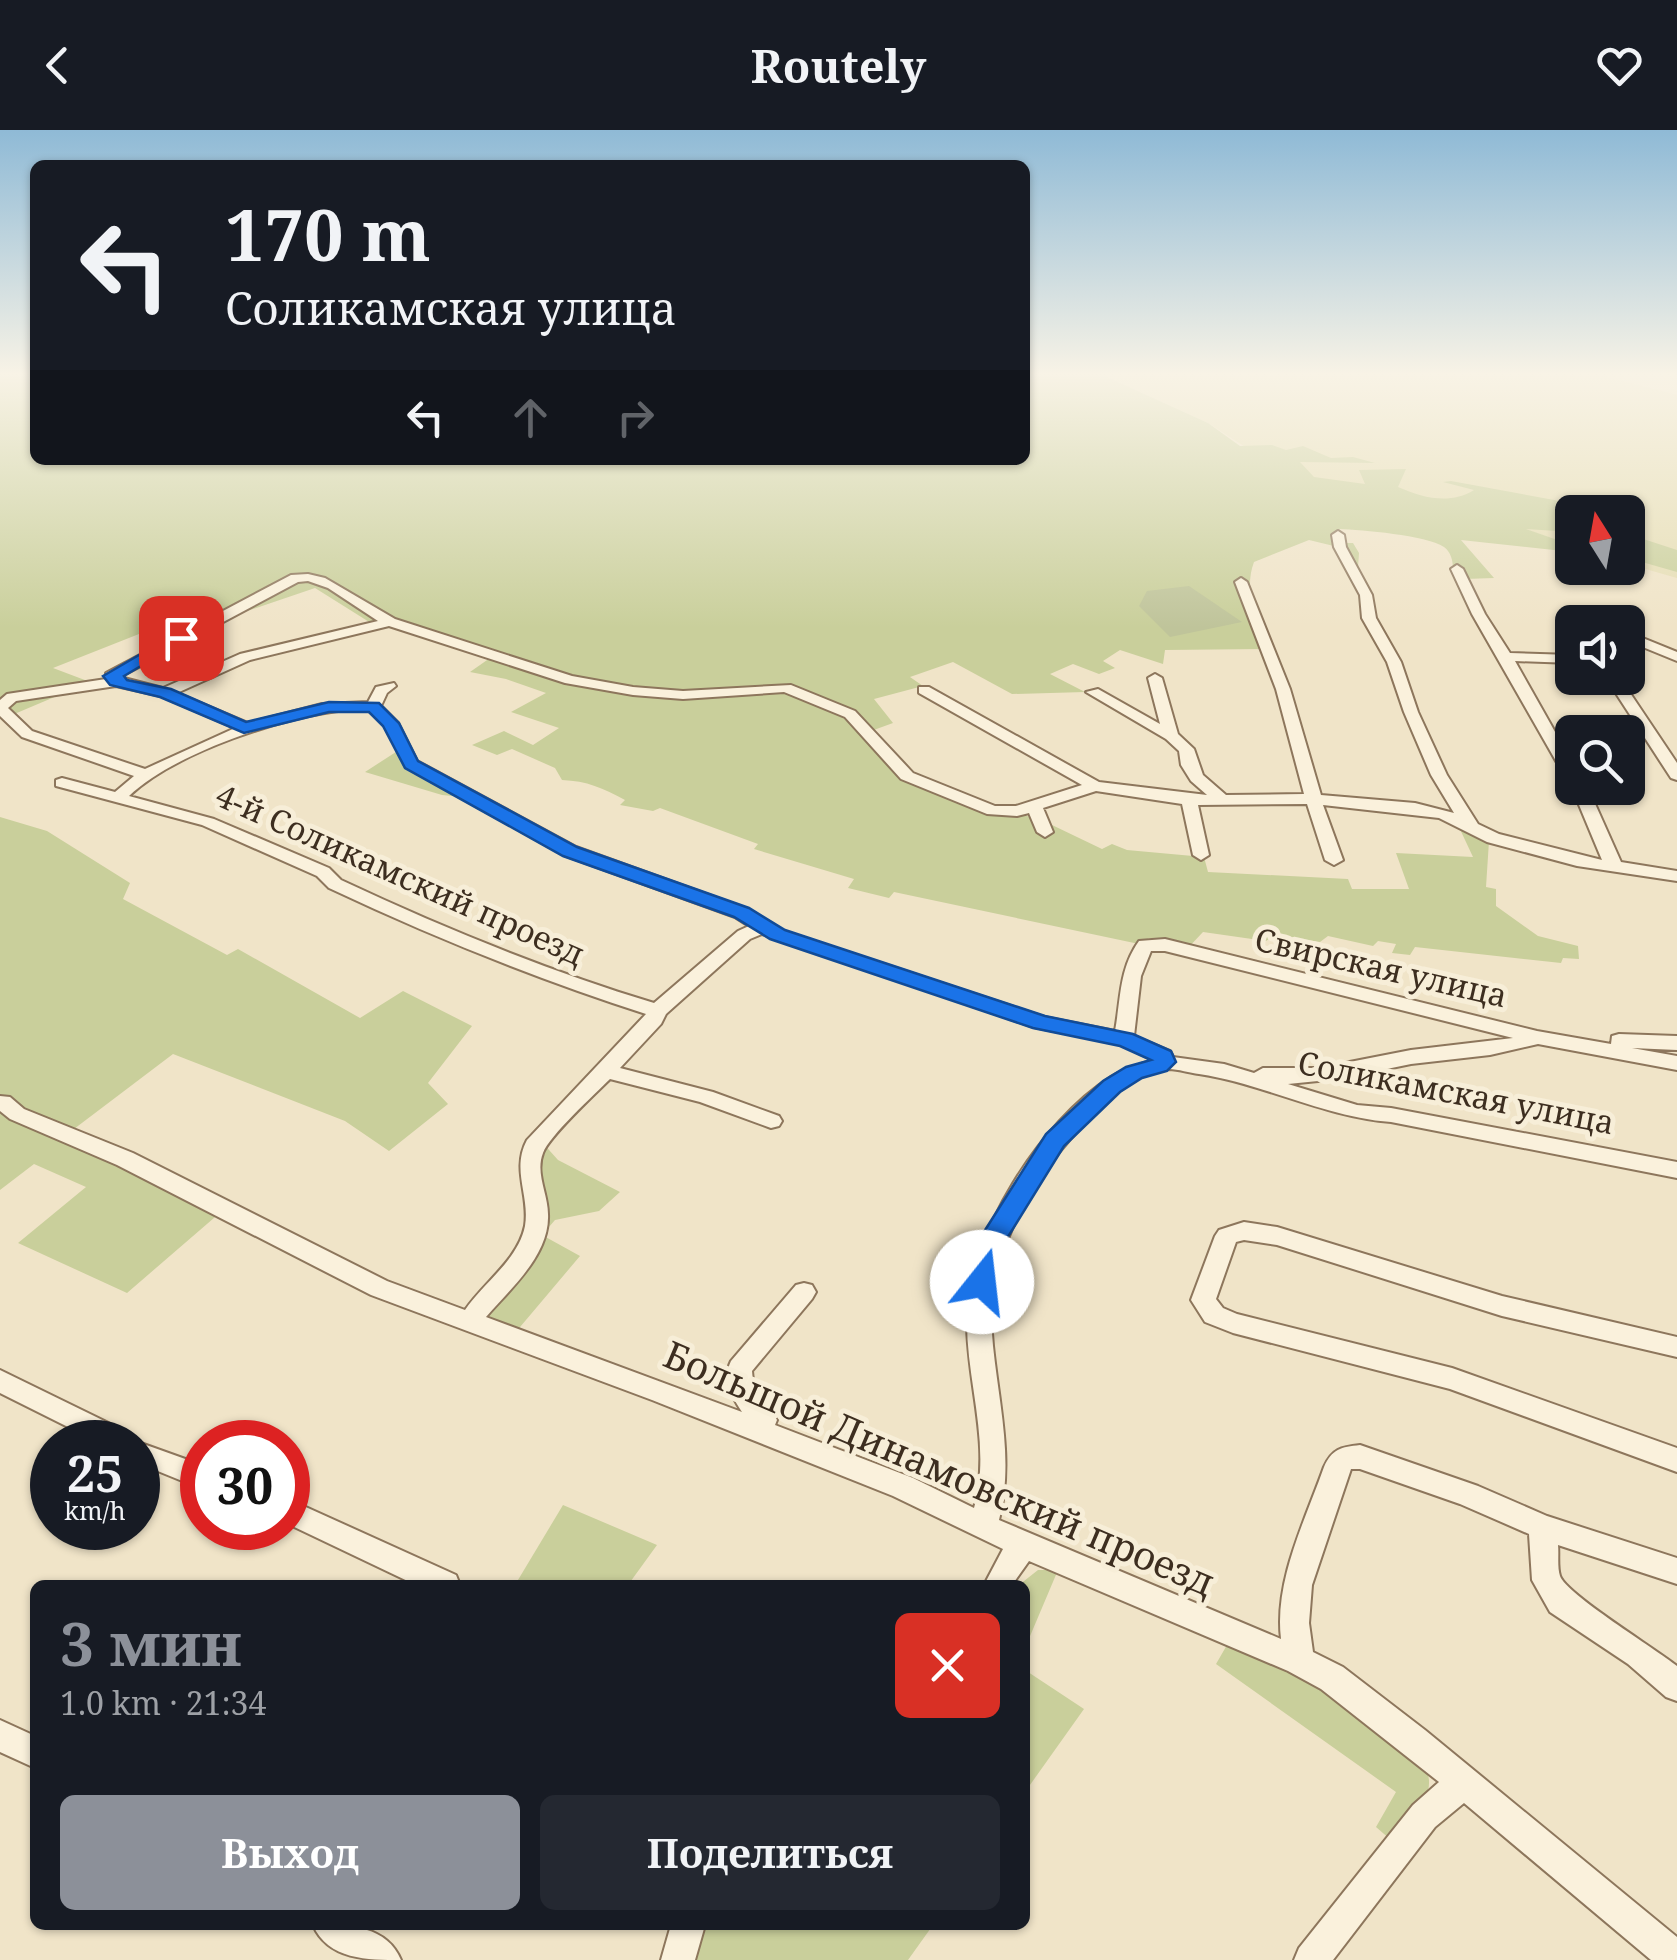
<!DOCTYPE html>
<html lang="ru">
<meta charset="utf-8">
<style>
:root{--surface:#171b24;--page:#242831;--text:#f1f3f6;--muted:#9ea1a6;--accent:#8c9099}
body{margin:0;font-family:"Noto Serif",serif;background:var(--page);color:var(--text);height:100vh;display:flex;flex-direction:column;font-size:38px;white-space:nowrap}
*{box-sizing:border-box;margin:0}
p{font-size:32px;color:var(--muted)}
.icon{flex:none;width:55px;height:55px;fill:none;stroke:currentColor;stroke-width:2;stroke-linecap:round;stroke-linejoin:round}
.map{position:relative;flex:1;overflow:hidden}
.side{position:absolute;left:30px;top:1450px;width:1000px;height:350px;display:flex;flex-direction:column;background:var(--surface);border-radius:15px;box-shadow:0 2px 8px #0004}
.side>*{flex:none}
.hud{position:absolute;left:30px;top:30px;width:1000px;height:305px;border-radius:15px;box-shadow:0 2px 8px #0004;background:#171b24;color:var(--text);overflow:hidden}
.needle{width:65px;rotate:349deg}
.fabs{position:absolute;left:1555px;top:365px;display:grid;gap:20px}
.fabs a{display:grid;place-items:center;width:90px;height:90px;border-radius:15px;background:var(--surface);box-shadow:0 2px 8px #0004;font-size:50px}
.speed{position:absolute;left:30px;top:1290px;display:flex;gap:20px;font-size:50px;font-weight:700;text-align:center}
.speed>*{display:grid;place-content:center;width:130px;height:130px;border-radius:50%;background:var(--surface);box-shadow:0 2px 8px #0004;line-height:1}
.speed small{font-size:25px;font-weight:400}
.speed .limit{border:15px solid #d22;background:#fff;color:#111}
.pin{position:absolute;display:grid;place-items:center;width:85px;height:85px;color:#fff;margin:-42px;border-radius:20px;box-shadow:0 5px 15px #0006}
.me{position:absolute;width:110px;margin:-55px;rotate:16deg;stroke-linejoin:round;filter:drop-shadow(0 0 8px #0008)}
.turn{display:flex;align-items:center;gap:35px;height:210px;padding:0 30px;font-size:45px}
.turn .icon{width:130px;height:130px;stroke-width:2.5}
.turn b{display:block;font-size:70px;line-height:85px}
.lanes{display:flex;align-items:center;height:95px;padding:0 30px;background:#0003;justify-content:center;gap:50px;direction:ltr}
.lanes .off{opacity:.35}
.round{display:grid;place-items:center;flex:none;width:105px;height:105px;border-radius:15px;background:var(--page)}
.overview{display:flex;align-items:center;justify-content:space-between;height:170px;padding:0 30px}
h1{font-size:60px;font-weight:700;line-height:75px;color:var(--accent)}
.cta{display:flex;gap:20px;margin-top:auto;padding:20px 30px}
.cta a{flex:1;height:115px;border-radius:15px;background:var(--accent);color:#fff;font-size:40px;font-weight:700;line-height:115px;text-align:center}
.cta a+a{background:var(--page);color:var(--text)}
header{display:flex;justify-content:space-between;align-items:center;height:130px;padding:0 30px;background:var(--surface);font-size:45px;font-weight:700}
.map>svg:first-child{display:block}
.farmland{fill:#e6deb5}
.green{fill:#c9cf9b}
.cemetery{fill:#bfc49a}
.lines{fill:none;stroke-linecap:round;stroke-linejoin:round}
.minor-casing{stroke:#8d765c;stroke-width:4}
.minor{fill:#faf1dc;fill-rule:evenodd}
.route{fill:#1a73e8;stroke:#114b97;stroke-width:2.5}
.labels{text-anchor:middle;stroke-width:10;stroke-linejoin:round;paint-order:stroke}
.street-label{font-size:32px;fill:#3d2e20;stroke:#f7eed8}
.near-street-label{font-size:38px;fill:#3d2e20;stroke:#f7eed8}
</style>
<header><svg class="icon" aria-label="back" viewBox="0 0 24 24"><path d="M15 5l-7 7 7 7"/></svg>Routely<svg class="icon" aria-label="heart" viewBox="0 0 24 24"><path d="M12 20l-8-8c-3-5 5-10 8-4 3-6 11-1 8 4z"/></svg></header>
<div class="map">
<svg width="1677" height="1830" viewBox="0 0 1677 1830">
<rect width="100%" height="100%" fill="#f0e4c8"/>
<path class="farmland" d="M1096,242H1588L1677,265V448L1628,434V382H1572V415L1522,398L1281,340L1208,293Z"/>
<path class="green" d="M0,242H35V330H1025V242H1096L1208,293L1240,316L1272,315L1286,320L1303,316L1331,328L1353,327L1375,333L1300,332L1314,347L1365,354L1359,340L1406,339L1398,357C1423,368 1450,375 1474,360L1443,352L1451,351L1565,372L1569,376L1565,387L1572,393V402L1526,399L1572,415V422L1461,410L1494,448L1465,449L1453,439C1453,431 1451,422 1444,417C1426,405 1362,400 1339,399L1345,413H1353L1359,423L1358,437L1351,436L1338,417L1309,410L1254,432C1243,461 1257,491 1264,519L1165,520L1163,534L1120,520L1103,531L1115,538L1099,544L1073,534L1050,544L1085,562L1012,564L953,532L910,547L923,556L874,569L893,593L871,601L906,642L1052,695L1102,719L1112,714L1127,720L1204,727L1208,742L1348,749L1352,759H1409L1396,723L1473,727L1458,695L1489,711L1486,757L1496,759V776L1538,806L1578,816L1579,829L1563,828L1561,833L1415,817L1410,825L1392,823L1396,814L1378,811L1373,816L1328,806L1320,812L1275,805L1266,811L1203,802L1187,819L1149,808L1139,814L894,762L889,768L848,758L854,749L754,719L758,714L660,678L653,681L620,675L625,670C603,658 587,651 562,650L555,638L512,619L497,625L472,615L504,601L533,615L559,598L511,582L546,563L506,549L470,542L490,528L404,495H374L315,458L203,496L196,492L211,484L168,472L139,504L53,538L98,555L71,560L12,585L0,580Z
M1628,404L1677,420V442L1628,428Z
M399,620L462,667L442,665L365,642Z
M0,687L47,701L130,753L123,769L227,825L238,819L360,888L403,861L472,896L428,953L448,974L389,1021L345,991L173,924L70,1002L229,1075L127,1163L18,1113L86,1057L34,1034L0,1060Z
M541,1011L558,1030L620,1062L599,1081L555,1090L542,1105L580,1126L515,1203L485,1187L527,1123L537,1068Z
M563,1375L657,1415L628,1455H515Z
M1038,1440H1058L1025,1518V1455H1019Z
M1227,1515L1284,1534L1330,1556L1427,1641C1437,1669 1408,1690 1391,1710L1376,1697L1396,1662L1216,1534Z
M1025,1540L1084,1579L1025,1662Z
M696,1795H933L908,1830H693Z"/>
<path class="cemetery" d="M1189,456L1242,492L1170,507L1139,476L1147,461Z"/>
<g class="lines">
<defs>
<path id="minor" d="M1338,401L1344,405L1346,417L1372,465L1376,488L1401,532L1418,582L1447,645L1478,694L1499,704L1602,730L1572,658H1588L1621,732L1677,741V751L1577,736L1487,712L1439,688L1323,675L1343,730L1334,735L1325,730L1307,674L1198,675L1209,725L1201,730L1193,725L1182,674L1096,661L1043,678L1053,702L1045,707L1037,702L1029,683L1017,686L987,684L901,649L845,587L784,562L683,569L633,565L565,553L389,496L250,530L177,563L248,593L322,574L368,572L376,557L394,553L396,556L387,563L381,576L398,593L417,631L576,717L747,779L783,801L1044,887L1115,901C1121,868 1119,839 1139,811L1165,809L1537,901L1611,914L1612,906L1619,904L1677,906V920L1632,918L1677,926V940L1538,914L1490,925L1411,934L1338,949L1288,954L1357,975L1391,978L1677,1032V1048L1391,992C1324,987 1265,954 1199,944C1190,943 1178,939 1169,939C1135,941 1103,974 1081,997C1025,1057 984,1132 993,1216C999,1275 1014,1331 999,1390L1281,1509C1274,1451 1305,1391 1324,1337C1332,1319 1341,1317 1360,1315L1478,1356L1547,1386L1677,1428V1454L1558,1415C1559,1424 1557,1437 1560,1446C1566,1464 1656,1519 1677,1536V1571L1666,1567L1628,1534L1550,1482L1532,1450L1529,1404L1460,1374L1360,1339H1351L1312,1455L1309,1493L1313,1522L1343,1537L1425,1600L1677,1807V1830H1651L1464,1673L1435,1697L1333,1830H1294L1299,1818L1413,1675L1439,1652L1321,1559L1288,1541L1029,1431L1012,1455H984L1003,1419L893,1366L652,1270L371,1165L117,1035L10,989L0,981V966L10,967L24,979L133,1023L387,1151L465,1180C484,1152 518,1130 525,1096C530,1065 511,1040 527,1010L646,884C537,849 433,807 329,758L317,746L202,695L56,656V650L62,648L115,662L134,646L22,607L0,586V570L7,564L106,549V543L291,445L308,444L325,448L395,489L572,546L633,557L683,561L791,555L855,581L913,643L995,676H1016L1082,655L919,563V557H929L1099,652L1207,665L1191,651L1181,635L1179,621L1166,609L1086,562L1098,559L1160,594L1148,548L1155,544L1162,548L1178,604L1194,619L1203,645L1226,665L1304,664L1276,559L1235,452L1241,448L1247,452L1290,559L1321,665L1415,673L1454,683L1431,645L1404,582L1387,532L1362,488L1360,465L1334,417L1332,405ZM308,451L328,458L378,491L240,524L163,558L120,547L298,452ZM116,556L161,566L235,598L145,639L32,601L8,578L16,571ZM348,580L369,581L385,595L406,637L564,725L735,787L749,796L738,801L654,873C546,840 443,798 341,750L329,738L214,689L129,666C174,623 286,585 348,580ZM762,804L1034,897L1120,914L1153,930C1139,935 1124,939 1111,947C1041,991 968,1106 967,1189C966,1252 992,1315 974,1378L913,1348L775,1295L777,1290C768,1272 753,1263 752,1241L812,1169L816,1162L812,1155L804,1153L796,1155L731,1231C722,1249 732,1267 742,1282L486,1187C510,1159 550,1125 548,1084C548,1064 535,1043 543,1023C549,1006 595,964 610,949L700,972L771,998L779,996L782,991L779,986L713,962L620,938L661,894L666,884L750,809ZM1151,821H1165L1513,908L1411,920L1319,938H1263L1254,943L1224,934L1173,927L1170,921L1134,906L1141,846Z
M1457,435L1463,439L1485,484L1510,523L1572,525V533L1515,531L1572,632V650L1564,645L1472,484L1451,439Z
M1579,482L1601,489L1603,492L1576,490L1572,499L1567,498L1561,487L1563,484Z
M1628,502L1677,522V531L1628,511Z
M1606,548H1620L1677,633V650L1671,648Z
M1244,1092L1277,1097L1502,1166L1677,1207V1227L1502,1186L1277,1115L1244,1110L1236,1112L1216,1169L1223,1178L1237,1184L1452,1238L1677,1318V1342L1450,1259L1233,1203L1205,1192L1191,1170L1215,1106L1219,1100Z
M0,1240L131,1304L135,1311L202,1335V1359L138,1333V1312H98L0,1263Z
M288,1369L456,1445L460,1455H416L288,1394Z
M0,1590L35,1606V1638L0,1622Z
M313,1795C346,1795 386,1794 401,1830C368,1830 328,1830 313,1795Z
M671,1795H705L695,1830H661Z"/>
</defs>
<use href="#minor" class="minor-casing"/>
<use href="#minor" class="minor"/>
</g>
<linearGradient id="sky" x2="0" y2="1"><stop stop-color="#8fbad6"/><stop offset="0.49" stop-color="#f8f3e6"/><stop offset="1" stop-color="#f8f3e6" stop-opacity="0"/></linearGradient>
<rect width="1677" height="498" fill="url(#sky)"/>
<path class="route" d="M175,504L188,508L124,546L127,550L171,559L246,592L329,572L379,573L399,593L418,631L577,717L749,778L785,800L1045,886L1133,904L1171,921L1176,932L1167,941L1142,948L1120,962L1064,1016L1006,1110L991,1160L982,1163L972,1160L968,1152L980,1108L1046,1004L1103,951L1126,937L1151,930L1120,916L1033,898L770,809L734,787L563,726L405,638L383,596L369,582H329L244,603L160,567L110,555L103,546Z"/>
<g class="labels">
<g class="street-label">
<text transform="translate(400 745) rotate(24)" y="11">4-й Соликамский проезд</text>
<text transform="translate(1381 838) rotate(13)" y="11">Свирская улица</text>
<text transform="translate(1456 963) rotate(11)" y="11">Соликамская улица</text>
</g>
<g class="near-street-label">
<text transform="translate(939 1339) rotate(23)" y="13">Большой Динамовский проезд</text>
</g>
</g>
</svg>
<div class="fabs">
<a><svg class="needle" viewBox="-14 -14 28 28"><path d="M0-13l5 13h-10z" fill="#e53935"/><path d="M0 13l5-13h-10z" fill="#9ea1a6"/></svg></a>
<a><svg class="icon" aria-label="sound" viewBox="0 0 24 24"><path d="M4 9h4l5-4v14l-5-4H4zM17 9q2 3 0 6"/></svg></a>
<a><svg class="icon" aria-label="search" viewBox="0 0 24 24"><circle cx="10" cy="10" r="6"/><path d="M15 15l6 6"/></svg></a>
</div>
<div class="speed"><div>25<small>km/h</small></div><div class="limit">30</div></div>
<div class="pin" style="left:181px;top:508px;background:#d93025"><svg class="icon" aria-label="arrive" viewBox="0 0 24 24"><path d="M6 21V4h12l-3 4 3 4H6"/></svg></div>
<svg class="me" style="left:982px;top:1152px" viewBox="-20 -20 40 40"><circle r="19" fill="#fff"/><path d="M0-13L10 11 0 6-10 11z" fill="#1a73e8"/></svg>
<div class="hud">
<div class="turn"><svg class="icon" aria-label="left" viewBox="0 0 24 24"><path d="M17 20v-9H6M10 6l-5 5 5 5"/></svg><div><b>170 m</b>Соликамская улица</div></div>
<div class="lanes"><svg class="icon" aria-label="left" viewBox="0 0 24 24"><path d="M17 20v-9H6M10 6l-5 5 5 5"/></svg><svg class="icon off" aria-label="ahead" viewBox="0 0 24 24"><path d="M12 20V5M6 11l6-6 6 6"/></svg><svg class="icon off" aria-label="right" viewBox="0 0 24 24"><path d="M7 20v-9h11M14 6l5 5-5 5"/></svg></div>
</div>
<section class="side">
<div class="overview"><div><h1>3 мин</h1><p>1.0 km · 21:34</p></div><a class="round" style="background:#d93025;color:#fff"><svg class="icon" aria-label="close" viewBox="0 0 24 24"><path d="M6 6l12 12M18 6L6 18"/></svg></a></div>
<div class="cta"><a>Выход</a><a>Поделиться</a></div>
</section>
</div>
